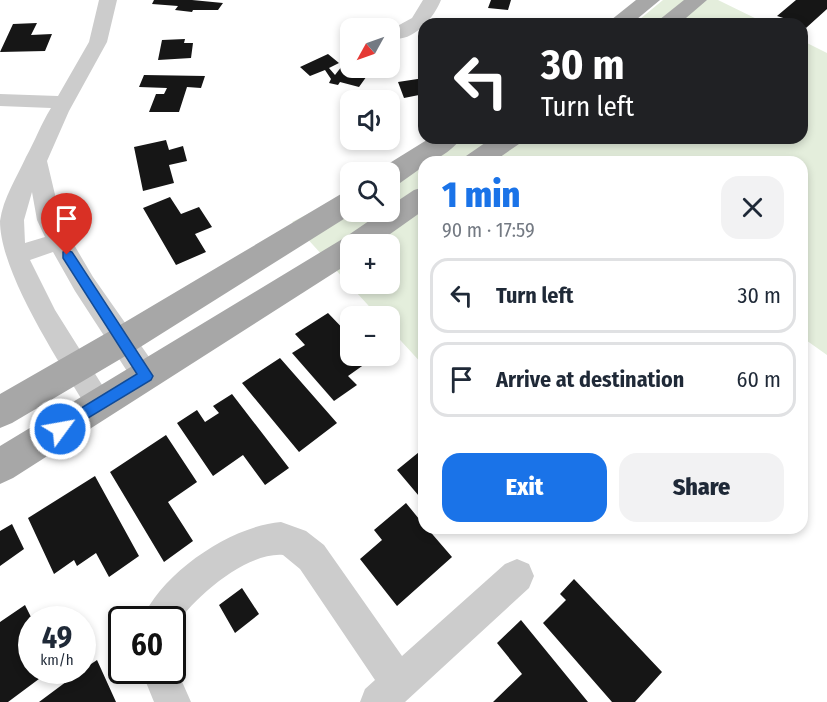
<!DOCTYPE html>
<meta charset="utf-8">
<style>
:root{--surface:#fff;--page:#f2f2f3;--text:#1f2937;--muted:#747a83;--line:#e0e1e3;--accent:#1a73e8}
body{margin:0;font-family:"Fira Sans Condensed",sans-serif;background:var(--page);color:var(--text);height:100vh;display:flex;flex-direction:column;font-size:22px;white-space:nowrap}
*{box-sizing:border-box;margin:0}
p{font-size:20px;color:var(--muted)}
.icon{flex:none;width:33px;height:33px;fill:none;stroke:currentColor;stroke-width:2;stroke-linecap:round;stroke-linejoin:round}
.map{position:relative;flex:1;overflow:hidden}
.drawer{position:absolute;left:418px;top:156px;width:390px;height:378px;display:flex;flex-direction:column;background:var(--surface);border-radius:18px;box-shadow:0 3px 9px #0003}
.drawer>*{flex:none}
.banner{position:absolute;left:418px;top:18px;width:390px;height:126px;border-radius:18px;box-shadow:0 3px 9px #0003;background:#202124;color:#fff;overflow:hidden}
.needle{width:39px;rotate:230deg}
.buttons{position:absolute;left:340px;top:18px;display:grid;gap:12px}
.buttons a{display:grid;place-items:center;width:60px;height:60px;border-radius:12px;background:var(--surface);box-shadow:0 3px 9px #0003;font-size:30px}
.speed{position:absolute;left:18px;top:606px;display:flex;gap:12px;font-size:30px;font-weight:700;text-align:center}
.speed>*{display:grid;place-content:center;width:78px;height:78px;border-radius:50%;background:var(--surface);box-shadow:0 3px 9px #0003;line-height:1}
.speed small{font-size:15px;font-weight:400}
.speed .limit{border:3px solid #111;border-radius:9px;background:#fff;color:#111}
.pin{position:absolute;display:grid;place-items:center;width:51px;height:51px;color:#fff;margin:-62px -26px;border-radius:50% 50% 50% 0;rotate:-45deg;box-shadow:0 0 6px #0007}
.pin .icon{rotate:45deg}
.me{position:absolute;width:66px;margin:-33px;rotate:58deg;stroke-linejoin:round;filter:drop-shadow(0 0 4px #0008)}
.turn{display:flex;align-items:center;gap:21px;height:126px;padding:0 24px;font-size:27px}
.turn .icon{width:78px;height:78px;stroke-width:2.5}
.turn b{display:block;font-size:42px;line-height:51px}
.round{display:grid;place-items:center;flex:none;width:63px;height:63px;border-radius:18px;background:var(--page)}
.summary{display:flex;align-items:center;justify-content:space-between;height:102px;padding:0 24px}
h1{font-size:36px;font-weight:800;line-height:45px;color:var(--accent)}
.action{display:flex;gap:12px;margin-top:auto;padding:12px 24px}
.action a{flex:1;height:69px;border-radius:18px;background:var(--accent);color:#fff;font-size:24px;font-weight:800;line-height:69px;text-align:center}
.action a+a{background:var(--page);color:var(--text)}
ul{padding:0;list-style:none}
li{display:flex;align-items:center;gap:18px;height:75px;margin:0 12px 9px;padding:0 12px;border:3px solid var(--line);border-radius:18px}
li div{flex:1}
li b{display:block;font-size:22px}
li em{font-style:normal}
.map>svg:first-child{display:block}
.green{fill:#e4eedc;fill-rule:evenodd}
.building{fill:#161616}
.lines{fill:none;stroke-linecap:round;stroke-linejoin:round}
.minor{fill:#ccc;fill-rule:evenodd}
.major{fill:#a7a7a7;fill-rule:evenodd}
.route{fill:#1a73e8;stroke:#114b97;stroke-width:1.5}
</style>
<div class="map">
<svg width="827" height="702" viewBox="0 0 827 702">
<rect width="100%" height="100%" fill="#fff"/>
<path class="green" d="M663,0H718L767,24H634Z
M803,41L827,53V355L803,338L802,162H424V366L390,329V316H378L292,222L351,192V212H390V173L458,138H802ZM351,244H390V284H351Z"/>
<path class="building" d="M154,0H192L223,3L218,10H193L192,12L175,10L178,6L152,4Z
M491,0H511L508,10L488,8Z
M796,0H827V9L806,28L802,24L777,16Z
M37,23L31,35L52,34L45,51L0,52L13,24Z
M185,39L184,43H193L191,58L158,60L162,40Z
M328,54L339,63L329,68L335,75L342,66L369,73L359,87L340,82L338,85L329,83L331,79L325,70L310,76L300,67Z
M144,75L205,76L201,88L187,87L179,112H149L156,94H164L167,88L139,87Z
M424,78V94L404,98L398,82Z
M166,140L169,150L183,146L187,161L169,165L174,183L143,191L134,147Z
M170,197L181,214L199,207L212,227L195,234L206,252L176,265L143,208Z
M328,313L351,337V356H368L372,359L348,376L357,385L334,401L292,353L305,345L295,334Z
M280,358L337,423L299,452L242,383Z
M232,394L289,468L265,485L243,455L213,476L177,423L197,410L205,422L219,413L213,406Z
M166,435L197,482L168,502L193,541L164,562L110,472Z
M424,448V502L397,470Z
M95,476L139,556L109,577L96,553L77,566L74,560L54,574L28,518Z
M406,503L424,525V528H427L452,557L397,606L360,559L382,540L374,530Z
M12,524L24,549L0,566V531Z
M574,579L662,672L635,702H612L543,623L566,600L560,594Z
M242,588L259,614L235,633L219,605Z
M25,605L32,619V670H51L8,702H0V622Z
M521,620L588,702H493L522,674L497,643Z
M97,660L116,702H39L82,670Z"/>
<g class="lines">
<path class="minor" d="M99,0H117L107,42L69,111L47,161L61,220L70,238L93,277L156,367L160,376L156,385L146,388L136,385L75,291L53,252L30,260L55,310L114,404L110,413L100,417L90,413C62,366 0,274 0,221C3,198 17,177 26,157C35,141 41,124 51,108L0,106V94L58,96L89,42ZM32,192L37,220L45,237L25,243L24,220Z
M423,0H441C434,18 412,44 390,38V30L412,18Z
M281,522L306,531L324,545L402,656L505,564L517,559L529,564L534,576L529,588L405,702H360L365,689L375,680L300,569L283,555C245,552 192,599 172,630V620H142C161,573 231,526 281,522Z
M172,659L191,702H154L141,670H172Z"/>
<path class="major" d="M636,0H660L631,24H606Z
M684,0H707L679,24H654Z
M430,138H461C455,148 436,162 424,162V166L400,183L390,185V172H379L380,169Z
M492,138H523L519,144L493,162H462L466,156Z
M424,187V210L376,244H351V262L13,478L0,484V446L344,238L382,212H390V206L414,190Z
M351,191V212H355L134,351L12,423L0,428V394L110,331L341,194Z"/>
</g>
<path class="route" d="M67,250L72,252L153,376L151,380L60,435L55,433L53,429L55,424L137,374L63,258V252Z"/>
</svg>
<div class="buttons">
<a><svg class="needle" viewBox="-14 -14 28 28"><path d="M0-13l5 13h-10z" fill="#e53935"/><path d="M0 13l5-13h-10z" fill="#747a83"/></svg></a>
<a><svg class="icon" aria-label="sound" viewBox="0 0 24 24"><path d="M4 9h4l5-4v14l-5-4H4zM17 9q2 3 0 6"/></svg></a>
<a><svg class="icon" aria-label="search" viewBox="0 0 24 24"><circle cx="10" cy="10" r="6"/><path d="M15 15l6 6"/></svg></a>
<a>+</a>
<a>−</a>
</div>
<div class="speed"><div>49<small>km/h</small></div><div class="limit">60</div></div>
<div class="pin" style="left:67px;top:255px;background:#d93025"><svg class="icon" aria-label="arrive" viewBox="0 0 24 24"><path d="M6 21V4h12l-3 4 3 4H6"/></svg></div>
<svg class="me" style="left:60px;top:429px" viewBox="-20 -20 40 40"><circle r="17" fill="#1a73e8" stroke="#fff" stroke-width="3"/><path d="M0-11L8 9 0 5-8 9z" fill="#fff"/></svg>
<div class="banner">
<div class="turn"><svg class="icon" aria-label="left" viewBox="0 0 24 24"><path d="M17 20v-9H6M10 6l-5 5 5 5"/></svg><div><b>30 m</b>Turn left</div></div>
</div>
<section class="drawer">
<div class="summary"><div><h1>1 min</h1><p>90 m · 17:59</p></div><a class="round"><svg class="icon" aria-label="close" viewBox="0 0 24 24"><path d="M6 6l12 12M18 6L6 18"/></svg></a></div>
<ul>
<li><svg class="icon" aria-label="left" viewBox="0 0 24 24"><path d="M17 20v-9H6M10 6l-5 5 5 5"/></svg><div><b>Turn left</b></div><em>30 m</em></li>
<li><svg class="icon" aria-label="arrive" viewBox="0 0 24 24"><path d="M6 21V4h12l-3 4 3 4H6"/></svg><div><b>Arrive at destination</b></div><em>60 m</em></li>
</ul>
<div class="action"><a>Exit</a><a>Share</a></div>
</section>
</div>
